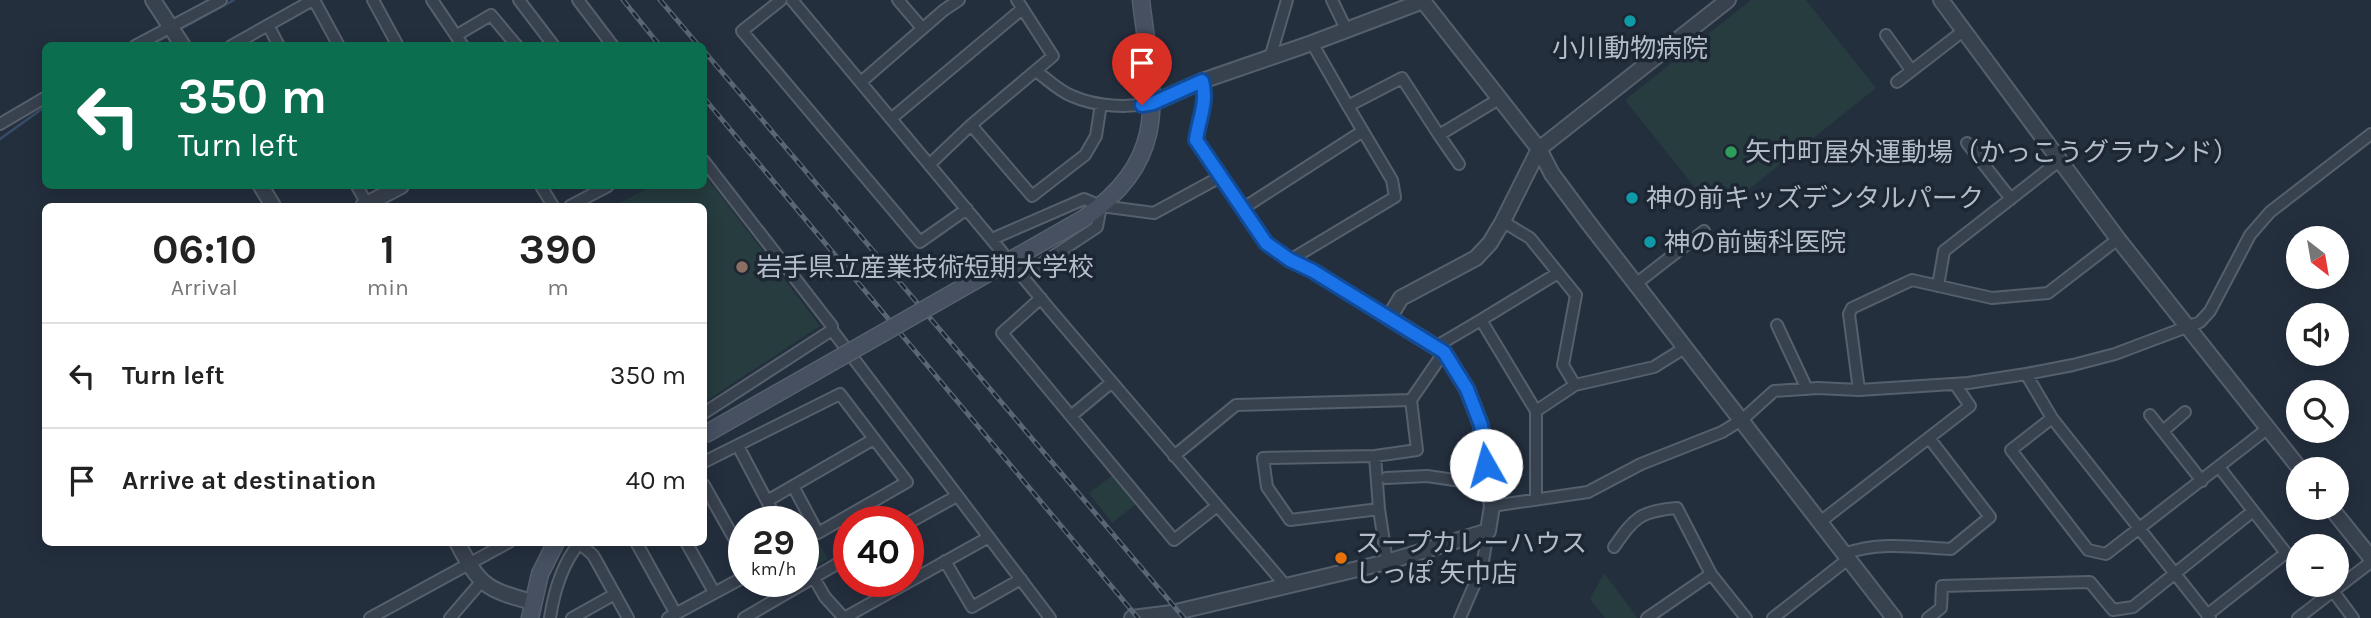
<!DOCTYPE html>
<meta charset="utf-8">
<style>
:root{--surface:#fff;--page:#f6f6f6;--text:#222;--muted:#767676;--line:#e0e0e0}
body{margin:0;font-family:Karla,"Noto Sans JP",sans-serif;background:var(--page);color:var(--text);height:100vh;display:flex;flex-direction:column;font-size:26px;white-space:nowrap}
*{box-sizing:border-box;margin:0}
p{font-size:23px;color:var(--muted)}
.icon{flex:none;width:38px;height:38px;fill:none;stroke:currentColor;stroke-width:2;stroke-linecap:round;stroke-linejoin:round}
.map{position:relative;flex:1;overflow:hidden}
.drawer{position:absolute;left:42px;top:203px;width:665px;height:343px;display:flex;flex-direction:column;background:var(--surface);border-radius:10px;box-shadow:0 4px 18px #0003}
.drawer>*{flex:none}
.guide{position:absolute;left:42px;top:42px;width:665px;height:147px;border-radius:10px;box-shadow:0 4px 18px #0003;background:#0b6e4f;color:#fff;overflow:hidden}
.needle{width:46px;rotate:149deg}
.controls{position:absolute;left:2286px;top:226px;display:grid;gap:14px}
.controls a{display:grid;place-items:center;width:63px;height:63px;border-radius:50%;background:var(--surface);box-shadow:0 4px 18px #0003;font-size:35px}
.speed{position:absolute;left:728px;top:506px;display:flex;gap:14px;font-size:35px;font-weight:700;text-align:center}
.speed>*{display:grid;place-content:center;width:91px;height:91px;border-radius:50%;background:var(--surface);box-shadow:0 4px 18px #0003;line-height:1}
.speed small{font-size:18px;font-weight:400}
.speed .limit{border:10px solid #d22;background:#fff;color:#111}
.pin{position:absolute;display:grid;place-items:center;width:60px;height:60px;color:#fff;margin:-72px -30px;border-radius:50% 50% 50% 0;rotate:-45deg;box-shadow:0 0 7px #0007}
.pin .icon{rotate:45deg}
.me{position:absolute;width:77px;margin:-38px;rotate:353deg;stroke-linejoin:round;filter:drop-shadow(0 0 5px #0008)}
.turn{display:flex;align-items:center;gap:24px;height:147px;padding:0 21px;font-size:32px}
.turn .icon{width:91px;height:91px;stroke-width:2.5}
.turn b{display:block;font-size:49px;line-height:60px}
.eta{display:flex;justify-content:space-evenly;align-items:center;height:119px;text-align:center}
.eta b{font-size:42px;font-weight:700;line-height:49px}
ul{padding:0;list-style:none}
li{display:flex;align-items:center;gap:21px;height:105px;padding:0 21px;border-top:2px solid var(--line)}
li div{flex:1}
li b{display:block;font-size:26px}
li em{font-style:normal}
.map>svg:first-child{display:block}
.green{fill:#263c3f}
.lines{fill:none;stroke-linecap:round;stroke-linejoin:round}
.stream{stroke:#394c67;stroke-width:2.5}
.minor-casing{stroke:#565f6c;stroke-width:14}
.tertiary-casing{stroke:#565f6c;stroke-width:18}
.secondary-casing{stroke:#565f6c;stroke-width:19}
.minor{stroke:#38414e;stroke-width:10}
.tertiary{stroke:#38414e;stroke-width:14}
.secondary{stroke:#465061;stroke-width:16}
.rail-casing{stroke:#5a6575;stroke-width:5}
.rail{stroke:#1d2633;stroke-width:2.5;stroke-dasharray:8;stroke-linecap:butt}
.secondary-bridge-casing{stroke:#565f6c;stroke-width:19;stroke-linecap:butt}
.secondary-bridge{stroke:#465061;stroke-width:16}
.route-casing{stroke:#114b97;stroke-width:18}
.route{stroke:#1a73e8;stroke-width:12}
.culture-dot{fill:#0f9aa8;stroke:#1d2633;stroke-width:2.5}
.leisure-dot{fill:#2e9e5b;stroke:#1d2633;stroke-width:2.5}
.education-dot{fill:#8d6e63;stroke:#1d2633;stroke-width:2.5}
.food-dot{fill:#e8710a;stroke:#1d2633;stroke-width:2.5}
.labels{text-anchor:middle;stroke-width:7;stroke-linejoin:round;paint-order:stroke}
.poi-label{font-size:26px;fill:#b4bcc9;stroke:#1d2633;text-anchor:start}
</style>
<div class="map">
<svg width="2371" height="618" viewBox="0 0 2371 618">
<rect width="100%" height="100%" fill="#242f3e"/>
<path class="green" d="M1751,0H1806L1876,88L1728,206L1708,204L1625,100Z
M704,174L820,326L706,401L704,400V206H614L652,186H704Z
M1113,475L1136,504L1112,523L1089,493Z
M809,527L828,559L814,566L803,550V531Z
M1604,573L1637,617L1636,618H1605L1590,599Z"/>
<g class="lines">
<path class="stream" d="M179,30L234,0
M149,46L170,35
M0,139L46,106"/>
<defs>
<path id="minor" d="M314,0L339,46
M373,0L398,46
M432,0L463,46
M519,0L554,46
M578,0L613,46
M781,0L742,31L920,242L967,209
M792,0L1052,312L1286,586
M898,0L922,28
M1332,0L1347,31
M268,25L279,46
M457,35L491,15L517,46
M1886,35L1911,70
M1312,43L1348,106
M135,46L221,0
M231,46L313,0
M1270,58L1287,0
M1036,71C1047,79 1059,91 1072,96C1097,107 1127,108 1153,103
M1202,81C1208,102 1199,118 1196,140L1266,243L1290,260L1313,271L1389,318
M861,82L944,10L959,0
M1897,82L1963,31
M892,118L1022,9
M0,124L46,97
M971,125L1032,196L1085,155L1096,136L1101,104
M1439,135L1459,164
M1967,143L2011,199
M704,161L832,326V330L1050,618
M930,164L971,125L1053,56L1017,0
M357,186L367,204
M541,186L553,206
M570,206L608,186
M1242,209L1363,131
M1502,221L1530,238L1576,295L1563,365L1575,385
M992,239L1084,199L1101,206L1154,213L1220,177
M1290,260L1395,197L1392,180L1348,106L1402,78L1439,135L1499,99
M1023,276L1097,227L1101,206
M1637,283L1704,231
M1938,286L1944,251L2059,161
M1041,298L1002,333L1174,540L1217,506
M1481,320L1558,273
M1777,325L1807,389
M1435,347L1481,320L1536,411V499
M2026,374L2052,418L2210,618
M1859,390L1849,314L1852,308L1912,280L1992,298L2048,293L2118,239
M1536,411L1575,385L1654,367L1686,347
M704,413L832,330
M2150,415L2202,481
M1071,416L1112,382
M2052,418L2011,450L2088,550L2106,554L2267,429
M2163,431L2185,412
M738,446L778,522
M1174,456L1236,405L1411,400
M1375,456L1379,509L1387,562
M704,462L840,394L907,482L818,533L793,486
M1386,478L1427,476L1489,485
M704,485L744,556
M767,501L874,439
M1492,506L1588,492L1641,464L1722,432L1743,419L1774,391L1818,388L1859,390L1968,383L2026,374L2073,365L2115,354L2200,322L2210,311L2250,235L2270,212L2371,134
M864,507L873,522
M1379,509L1290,520L1267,487L1263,458L1375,456L1417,450L1411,400L1444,352
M1820,522L1970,406L1955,384
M908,523L957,496
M636,542L676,614
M686,542L714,592
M579,543L593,555L628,618
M1614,547C1634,518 1640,511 1677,508L1711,574L1746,618
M1844,554C1879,541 1915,547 1951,549L1990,517L1929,438
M803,559L825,597L844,618
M945,561L972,607L1021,579
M2333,591L2353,618
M2207,615L2286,553L2219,467
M370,618L509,542
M450,618L481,582
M550,618C554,591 562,564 580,542
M572,618L615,594
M668,618L744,577
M744,618L849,557
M844,618L989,537
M1460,618L1482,567L1488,531
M1647,618L1711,574
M1773,618L1848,559
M1928,618L1941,608L1942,586L2090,582L2113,610L2133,607L2253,511
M2298,618L2371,562"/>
<path id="tertiary" d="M153,0L183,46
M1941,0L2118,239L2300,469
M1153,103L1202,81L1312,43L1423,1L1539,149L1552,174L1587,221L1894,618
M261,186L273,206
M363,206L401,186
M2331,508L2371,558
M457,542C480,586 485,589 532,602
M1132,618L1172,613L1387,562L1488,531L1492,506L1481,425L1467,389L1444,352L1389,318L1401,298L1476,258L1490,243L1502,223L1539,149L1728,0"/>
<path id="secondary" d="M1083,219C1174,156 1152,94 1141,0
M530,618L540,574L556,542"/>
</defs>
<use href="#minor" class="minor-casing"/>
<use href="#tertiary" class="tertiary-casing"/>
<use href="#secondary" class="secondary-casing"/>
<use href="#minor" class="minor"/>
<use href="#tertiary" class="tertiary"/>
<use href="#secondary" class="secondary"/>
<defs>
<path id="rail" d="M623,0L660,46
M660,0L699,46
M704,51L1184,618
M704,98L1138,618"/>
</defs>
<use href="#rail" class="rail-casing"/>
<use href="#rail" class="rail"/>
<defs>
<path id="secondary-bridge" d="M704,435L1083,219"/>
</defs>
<use href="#secondary-bridge" class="secondary-bridge-casing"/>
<use href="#secondary-bridge" class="secondary-bridge"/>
</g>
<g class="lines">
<defs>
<path id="route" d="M1142,105L1153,103L1202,81C1208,102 1199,118 1196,140L1266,243L1290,260L1313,271L1444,352L1467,389L1481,425L1486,465"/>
</defs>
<use href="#route" class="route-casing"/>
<use href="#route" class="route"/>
</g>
<g class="culture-dot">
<circle cx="1630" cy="21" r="7"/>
<circle cx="1632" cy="198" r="7"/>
<circle cx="1650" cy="242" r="7"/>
</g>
<circle class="leisure-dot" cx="1731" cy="152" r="7"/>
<circle class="education-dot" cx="742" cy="267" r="7"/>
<circle class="food-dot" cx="1341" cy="558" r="7"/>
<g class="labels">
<g class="poi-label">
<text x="1630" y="57" text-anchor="middle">小川動物病院</text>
<text x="1745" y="161">矢巾町屋外運動場（かっこうグラウンド）</text>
<text x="1646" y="207">神の前キッズデンタルパーク</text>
<text x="1664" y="251">神の前歯科医院</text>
<text x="756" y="276">岩手県立産業技術短期大学校</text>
<text x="1355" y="552">スープカレーハウス<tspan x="1355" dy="30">しっぽ 矢巾店</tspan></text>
</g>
</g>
</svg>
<div class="controls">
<a><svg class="needle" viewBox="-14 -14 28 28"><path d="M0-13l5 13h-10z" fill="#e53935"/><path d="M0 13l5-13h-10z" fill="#767676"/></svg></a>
<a><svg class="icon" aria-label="sound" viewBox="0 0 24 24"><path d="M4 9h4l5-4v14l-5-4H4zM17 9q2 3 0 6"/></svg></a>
<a><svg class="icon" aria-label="search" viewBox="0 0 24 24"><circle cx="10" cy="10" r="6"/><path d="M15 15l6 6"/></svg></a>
<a>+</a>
<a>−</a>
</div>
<div class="speed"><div>29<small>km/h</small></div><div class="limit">40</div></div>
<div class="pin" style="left:1142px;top:105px;background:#d93025"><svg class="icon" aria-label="arrive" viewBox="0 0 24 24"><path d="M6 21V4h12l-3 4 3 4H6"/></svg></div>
<svg class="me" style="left:1486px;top:465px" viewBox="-20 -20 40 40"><circle r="19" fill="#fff"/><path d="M0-13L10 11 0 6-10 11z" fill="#1a73e8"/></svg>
<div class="guide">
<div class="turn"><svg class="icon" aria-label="left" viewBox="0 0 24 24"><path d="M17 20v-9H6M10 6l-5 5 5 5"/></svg><div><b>350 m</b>Turn left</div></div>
</div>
<section class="drawer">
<div class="eta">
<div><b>06:10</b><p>Arrival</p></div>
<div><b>1</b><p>min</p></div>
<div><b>390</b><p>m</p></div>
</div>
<ul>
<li><svg class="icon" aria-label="left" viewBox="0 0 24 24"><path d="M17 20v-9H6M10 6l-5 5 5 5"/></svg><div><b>Turn left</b></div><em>350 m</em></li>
<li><svg class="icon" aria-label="arrive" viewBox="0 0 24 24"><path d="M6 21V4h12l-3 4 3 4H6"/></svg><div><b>Arrive at destination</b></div><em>40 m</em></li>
</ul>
</section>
</div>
